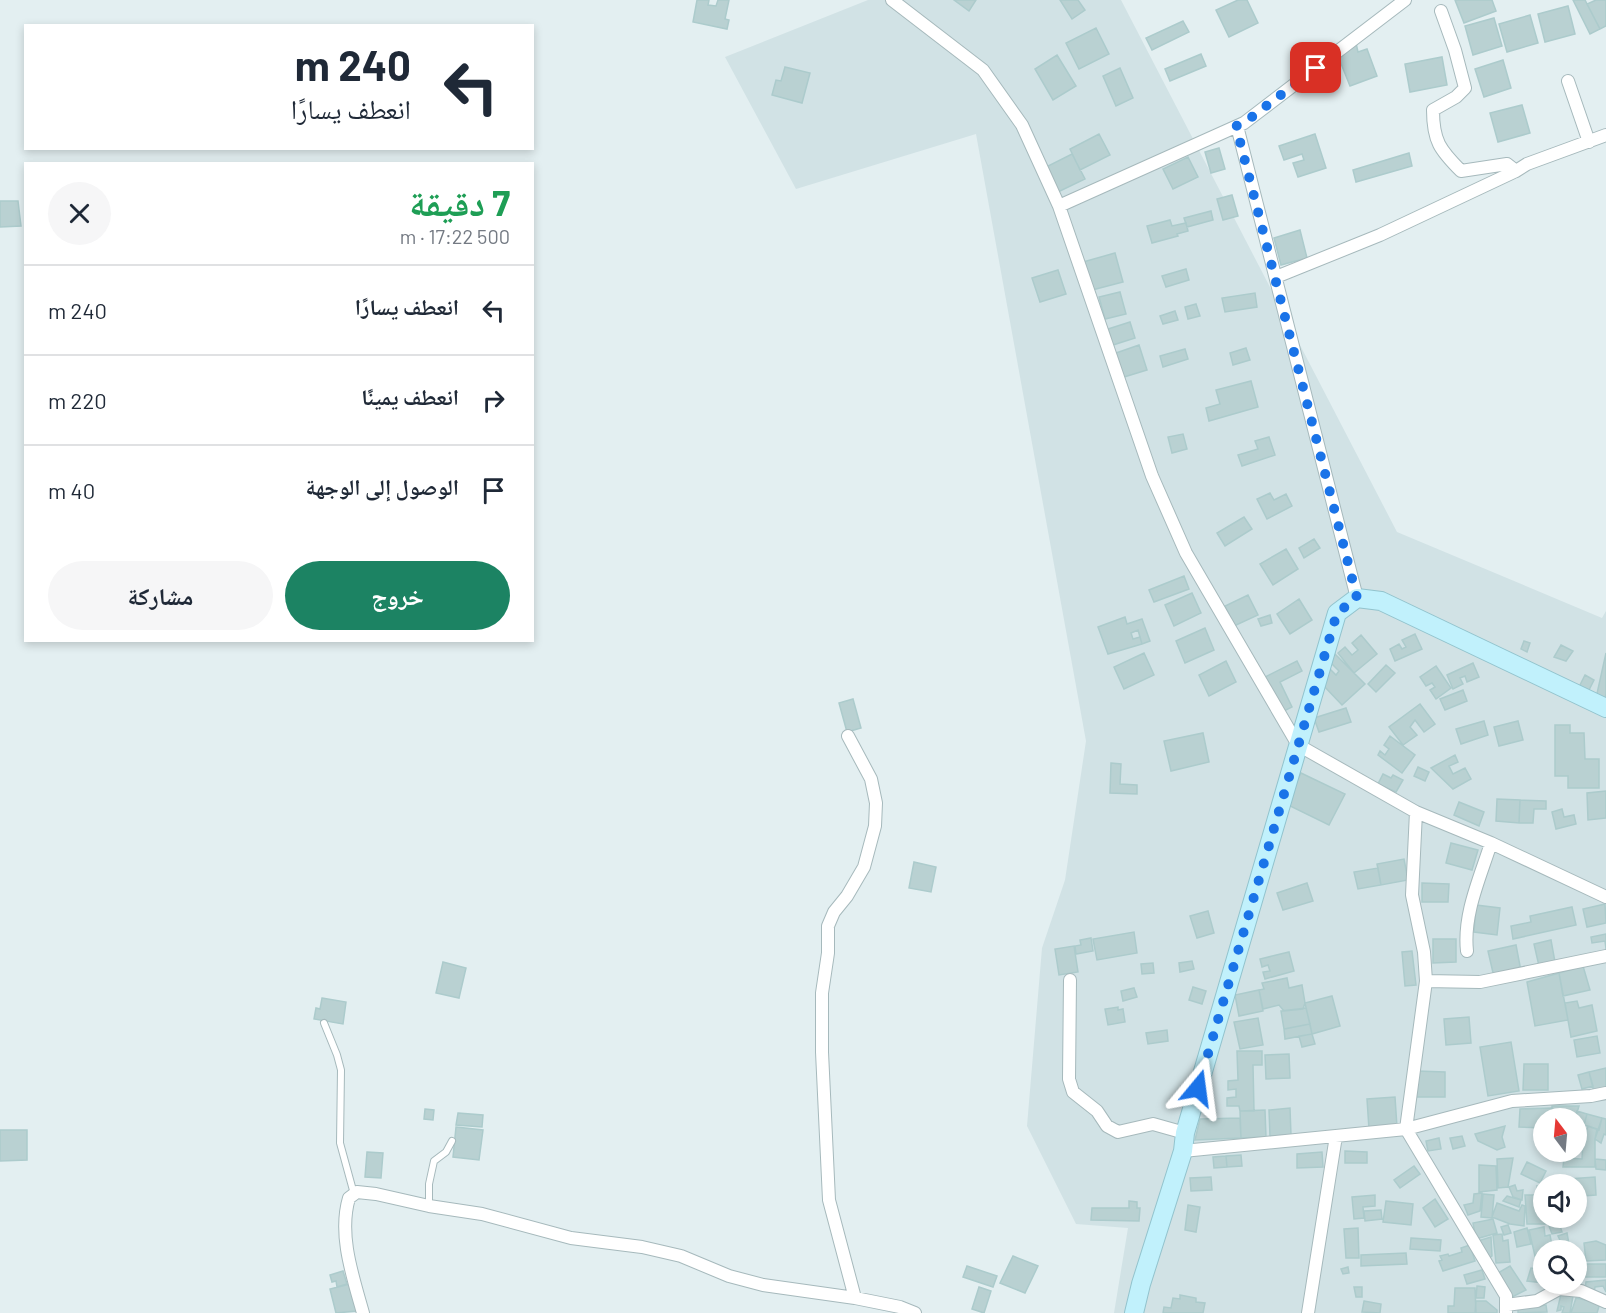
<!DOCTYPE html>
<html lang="ar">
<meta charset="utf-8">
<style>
:root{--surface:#fff;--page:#f6f6f7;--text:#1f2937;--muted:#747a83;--line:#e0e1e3;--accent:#1c8363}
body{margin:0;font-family:Barlow,"Noto Naskh Arabic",sans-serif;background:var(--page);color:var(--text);direction:rtl;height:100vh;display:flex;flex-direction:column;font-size:22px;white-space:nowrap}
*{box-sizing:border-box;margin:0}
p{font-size:20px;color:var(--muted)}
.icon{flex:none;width:33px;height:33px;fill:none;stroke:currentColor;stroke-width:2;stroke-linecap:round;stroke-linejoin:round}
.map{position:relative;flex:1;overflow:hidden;direction:ltr}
.drawer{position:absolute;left:24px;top:162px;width:510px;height:480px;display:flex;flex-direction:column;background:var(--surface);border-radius:0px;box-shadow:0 3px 9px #0003;direction:rtl}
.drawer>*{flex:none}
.guide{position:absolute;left:24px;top:24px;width:510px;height:126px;border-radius:0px;box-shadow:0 3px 9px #0003;direction:rtl;background:#fff;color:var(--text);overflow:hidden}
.needle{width:39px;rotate:344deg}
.buttons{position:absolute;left:1533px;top:1108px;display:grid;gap:12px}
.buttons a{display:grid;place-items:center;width:54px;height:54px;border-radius:50%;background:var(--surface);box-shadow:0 3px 9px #0003;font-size:30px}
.pin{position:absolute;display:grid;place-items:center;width:51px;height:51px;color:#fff;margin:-26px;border-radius:12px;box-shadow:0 3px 9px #0006}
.me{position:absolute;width:66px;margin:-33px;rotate:16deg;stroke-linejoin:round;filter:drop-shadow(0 0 4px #0008)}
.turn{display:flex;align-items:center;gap:21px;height:126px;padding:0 24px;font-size:27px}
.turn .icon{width:78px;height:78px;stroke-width:2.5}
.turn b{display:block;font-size:42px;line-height:51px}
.round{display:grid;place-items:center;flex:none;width:63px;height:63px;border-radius:32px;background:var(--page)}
.summary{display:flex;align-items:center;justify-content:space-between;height:102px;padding:0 24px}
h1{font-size:36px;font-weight:700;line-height:45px;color:#1e9e55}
.primary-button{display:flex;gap:12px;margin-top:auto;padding:12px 24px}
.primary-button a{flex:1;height:69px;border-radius:36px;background:var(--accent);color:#fff;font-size:24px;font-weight:700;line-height:69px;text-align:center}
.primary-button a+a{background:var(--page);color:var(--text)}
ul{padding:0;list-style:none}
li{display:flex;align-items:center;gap:18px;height:90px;padding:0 24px;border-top:2px solid var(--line)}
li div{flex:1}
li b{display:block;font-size:22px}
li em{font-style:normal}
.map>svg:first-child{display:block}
.residential{fill:#d1e2e5;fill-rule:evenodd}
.building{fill:#b9d1d2;stroke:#accbcc;stroke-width:1.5;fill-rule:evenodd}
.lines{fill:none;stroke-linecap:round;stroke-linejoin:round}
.lane-casing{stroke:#a6b9bc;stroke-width:8}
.street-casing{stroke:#a6b9bc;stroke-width:14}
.secondary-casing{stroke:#92c3cd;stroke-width:20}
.lane{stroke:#fff;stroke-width:6}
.street{stroke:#fff;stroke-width:12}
.secondary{stroke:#c1f1fc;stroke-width:18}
.route{stroke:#1a73e8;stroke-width:10;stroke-dasharray:0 18}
</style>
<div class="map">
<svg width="1606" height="1313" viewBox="0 0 1606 1313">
<rect width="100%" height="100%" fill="#e3eff1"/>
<path class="residential" d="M868,0H1121L1397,532L1602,618L1606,611V1313H1114L1128,1228L1076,1224L1027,1126L1042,948L1065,880L1086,741L976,134L796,189L725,57ZM1544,1119H1576V1152H1544ZM1544,1185H1576V1218H1544ZM1544,1251H1576V1284H1544Z"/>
<path class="building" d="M697,0H709L708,5L716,6L718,0H729L725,19L729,20L727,29L693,22Z
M954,0H976L969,11Z
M1060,0H1078L1085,10L1072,19Z
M1238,0H1247L1258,23L1229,37L1216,10Z
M1455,0H1492L1496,11L1464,23Z
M1573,0H1585L1600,29L1590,34Z
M1596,0H1606V26L1600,29L1587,4Z
M1568,6L1575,34L1545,42L1538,14Z
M1530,15L1538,43L1507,52L1499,24Z
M1494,18L1502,46L1473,55L1465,26Z
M1183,21L1189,32L1152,50L1146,38Z
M1096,28L1109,54L1079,69L1066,43Z
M1356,43L1358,52L1367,49L1377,76L1350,86L1338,56Z
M1201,54L1206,66L1170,81L1165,69Z
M1057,55L1076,86L1053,100L1035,69Z
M1442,57L1447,85L1410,92L1405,64Z
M1503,60L1511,88L1484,97L1475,69Z
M785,67L810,73L802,103L772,95L776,80L781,81Z
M1120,68L1133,98L1116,106L1103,76Z
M1522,105L1530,133L1498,142L1490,113Z
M1099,134L1110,155L1080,170L1070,149Z
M1315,134L1326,168L1298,177L1293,163L1304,160L1302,154L1284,160L1279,146Z
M1219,148L1225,169L1211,173L1205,152Z
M1409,153L1412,166L1356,182L1353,170Z
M1072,154L1085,179L1058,192L1046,167Z
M1188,157L1198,177L1173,189L1163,169Z
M1232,195L1238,216L1223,220L1217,199Z
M0,201H18L21,226L0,227Z
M1211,211L1213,220L1187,227L1184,218Z
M1170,220L1172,226L1186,223L1188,231L1177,234L1178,236L1152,243L1147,226Z
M1300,230L1307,258L1281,265L1274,238Z
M1115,253L1123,282L1092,290L1083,262Z
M1186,269L1189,280L1166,287L1162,276Z
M1058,270L1066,294L1040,302L1032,278Z
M1120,292L1126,314L1105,319L1099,297Z
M1255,293L1257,307L1225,312L1222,298Z
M1196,304L1200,316L1188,319L1185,307Z
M1175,311L1178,320L1163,324L1160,316Z
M1130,322L1135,338L1113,345L1108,329Z
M1139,345L1147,370L1124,377L1116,353Z
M1246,348L1250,360L1233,365L1230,353Z
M1185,349L1188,359L1163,367L1160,356Z
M1251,381L1258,407L1209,421L1206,408L1220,404L1216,390Z
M1183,434L1187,449L1172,453L1168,437Z
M1269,437L1275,455L1242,466L1238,455L1258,449L1255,441Z
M1270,493L1274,500L1286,494L1292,506L1267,519L1257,499Z
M1244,517L1252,529L1225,546L1217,533Z
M1314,539L1320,548L1304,558L1299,548Z
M1286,549L1298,569L1273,585L1260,564Z
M1184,576L1189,589L1154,602L1149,590Z
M1192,593L1201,613L1174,626L1165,605Z
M1248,595L1258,615L1234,626L1225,606Z
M1299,599L1312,620L1290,634L1277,614Z
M1270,615L1272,623L1261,626L1258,619Z
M1125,617L1127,624L1142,619L1150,641L1142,644L1140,637L1142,644L1108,654L1098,627ZM1138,630L1140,637L1133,639L1131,633Z
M1205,628L1214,650L1185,663L1176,641Z
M1415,634L1422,649L1395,661L1390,649L1399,644L1402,649L1406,647L1402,640Z
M1361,635L1377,654L1354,673L1338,653L1345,647L1352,655L1358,650L1352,643Z
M1524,641L1530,643L1527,652L1521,649Z
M1561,645L1573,651L1566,661L1554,657Z
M1144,653L1154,675L1124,689L1114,667Z
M1334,653L1365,684L1342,705L1323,685L1330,669L1336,675L1339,671L1327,659Z
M1606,653V694L1605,699L1596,698Z
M1226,661L1236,682L1209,696L1199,675Z
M1297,661L1302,671L1280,682L1292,707L1282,712L1265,677Z
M1473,663L1479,677L1467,682L1465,676L1460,678L1463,684L1453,689L1447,675Z
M1386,665L1395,673L1376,692L1368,684Z
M1436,666L1451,688L1436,699L1430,690L1435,687L1432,683L1426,686L1420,677Z
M1585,675L1594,680L1588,692L1579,687Z
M1463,690L1467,701L1445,710L1440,699Z
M853,699L861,728L847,732L839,703Z
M1420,704L1435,724L1424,732L1415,720L1410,727L1417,735L1403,745L1389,727Z
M1346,708L1351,722L1319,732L1314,718Z
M1484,721L1488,735L1461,744L1456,729Z
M1518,721L1523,740L1499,746L1494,727Z
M1555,725H1570V733H1584L1585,759H1599V788H1568V776H1555Z
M1203,733L1209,762L1171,771L1164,741Z
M1390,736L1415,755L1402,773L1378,755L1380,751L1385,755L1389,749L1384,745Z
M1455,755L1458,762L1449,766L1453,774L1465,768L1471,779L1453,789L1431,768Z
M1111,763L1121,764L1120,784L1137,785V794L1110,793Z
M1418,767L1429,772L1425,781L1414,776Z
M1301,773L1345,794L1329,825L1286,804Z
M1383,774L1391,778L1393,775L1403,780L1396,792L1378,784Z
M1606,791V818L1588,820L1587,793Z
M1497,799L1520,800L1519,823L1496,821Z
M1520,800L1546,801V809H1534L1533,823H1519Z
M1459,802L1484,812L1479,826L1454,815Z
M1562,809L1564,817L1574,815L1576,824L1556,829L1552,812Z
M1451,843L1478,850L1472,870L1446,863Z
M1404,859L1408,880L1381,885L1377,864Z
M914,862L936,867L931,892L909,888Z
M1378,868L1381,885L1358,889L1354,872Z
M1307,883L1313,901L1283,910L1277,893Z
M1422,883L1449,884L1448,902H1422Z
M1605,904L1606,923L1587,927L1583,909Z
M1476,905L1500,908L1497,935L1474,932Z
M1572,907L1576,925L1513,939L1511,926L1531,922L1530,916Z
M1208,911L1214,933L1197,938L1190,916Z
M1134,932L1137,953L1097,960L1093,939Z
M1606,934V949L1605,941L1592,943L1591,937Z
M1091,938L1093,951L1076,954L1075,946L1081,945L1080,940Z
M1433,939H1456V962L1433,963Z
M1551,940L1555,962L1539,966L1534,944Z
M1516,945L1521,971L1494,977L1488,951Z
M1074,946L1078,972L1059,975L1055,949Z
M1412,951L1416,985L1405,986L1402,952Z
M1289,952L1294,971L1265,979L1263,972L1270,971L1268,965L1262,967L1260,959Z
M1192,961L1194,969L1180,972L1179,963Z
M443,962L466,968L459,998L436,993Z
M1153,963L1154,973L1142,974L1141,964Z
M1583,966L1590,990L1563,996L1559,973Z
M1559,973L1568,1020L1535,1026L1527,982Z
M1287,978L1289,988L1302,985L1305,1003L1303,1009L1284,1011L1279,1005L1263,1009L1259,990L1264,989L1262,983Z
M1193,987L1206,991L1202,1004L1189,1000Z
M1134,988L1137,997L1123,1001L1121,991Z
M1259,990L1263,1011L1239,1016L1235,995Z
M1332,996L1340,1026L1312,1034L1305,1003Z
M322,998L346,1002L343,1024L314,1019L316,1008L320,1009Z
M1577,1001L1579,1008L1592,1005L1597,1031L1571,1037L1565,1003Z
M1118,1007V1010L1123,1009L1125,1022L1108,1025L1105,1009Z
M1306,1008L1310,1024L1284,1029L1281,1011Z
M1469,1017L1471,1043L1446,1045L1444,1019Z
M1258,1018L1263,1045L1240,1049L1234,1022Z
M1310,1024L1312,1034L1285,1039L1284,1029Z
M1167,1030L1168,1041L1148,1044L1146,1033Z
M1312,1034L1315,1044L1302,1047L1299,1036Z
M1597,1036L1600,1053L1577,1057L1574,1040Z
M1511,1042L1519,1091L1488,1096L1480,1047Z
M1237,1051H1262V1065H1253L1254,1111H1240L1239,1106H1227V1098L1236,1097V1089L1228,1090V1081L1238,1080Z
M1289,1054L1290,1078L1266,1079L1265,1055Z
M1524,1064H1548V1090H1523Z
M1606,1068V1089L1594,1092L1589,1072Z
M1417,1071L1445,1072V1097H1416Z
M1589,1072L1593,1086L1582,1089L1578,1075Z
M1395,1097L1397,1127L1369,1129L1367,1099Z
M1552,1106H1579L1575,1119H1552Z
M1290,1108L1291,1135L1270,1136L1269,1110Z
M1552,1108V1119H1544V1128L1519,1127L1520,1109Z
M425,1109L434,1110L433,1120L424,1119Z
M1265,1110L1266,1137L1241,1138L1240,1111Z
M1577,1111L1587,1114L1584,1125L1576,1122L1575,1119Z
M458,1113L483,1115L482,1127L456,1125Z
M1587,1114L1602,1118L1599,1130L1584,1125Z
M1240,1118L1241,1138L1195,1140L1200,1119Z
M1602,1118L1606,1119V1135L1604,1134L1601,1143L1595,1139Z
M1505,1126L1502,1137L1505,1147L1497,1150L1478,1141L1475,1134Z
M1588,1126L1597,1129L1595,1139V1167H1563L1564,1158L1582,1159L1583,1141Z
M456,1127L483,1130L479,1160L453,1157Z
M0,1130H27V1160L0,1161Z
M1462,1136L1465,1146L1453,1149L1450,1138Z
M1439,1138L1441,1149L1428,1151L1426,1141Z
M1345,1151L1367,1152V1163H1345Z
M367,1152L383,1153L381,1178L365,1177Z
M1322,1152L1323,1167L1297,1168V1154Z
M1552,1152H1566L1564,1158H1552Z
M1241,1155L1242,1166L1227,1167L1226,1156Z
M1226,1156L1227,1167L1214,1168L1213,1157Z
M1513,1158L1508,1187L1498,1188L1497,1159Z
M1595,1159L1606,1160V1170L1596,1169Z
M1527,1162L1546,1171L1540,1183L1521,1174Z
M1479,1165L1496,1166L1497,1190L1479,1192Z
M1414,1166L1420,1174L1400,1188L1394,1180Z
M1211,1177L1212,1190L1191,1191L1190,1178Z
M1595,1177L1596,1195L1583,1196L1582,1189L1576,1190V1185H1569L1568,1179Z
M1515,1185L1517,1191L1523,1190L1522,1200L1513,1197L1509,1187Z
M1537,1186H1544V1193H1538Z
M1482,1193L1480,1211L1468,1215L1464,1205L1473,1203L1474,1194Z
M1483,1194L1494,1195L1492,1218L1481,1217Z
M1375,1195V1206L1363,1207L1364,1218L1354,1219L1352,1197Z
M1525,1195H1537V1205H1542L1545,1224H1527Z
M1544,1195V1204L1537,1203L1539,1196Z
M1507,1196L1521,1200L1519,1207L1503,1201Z
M1435,1199L1448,1219L1435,1227L1423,1208Z
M1129,1201L1137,1202V1208H1140L1139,1221L1091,1220L1092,1208H1129Z
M1386,1201L1413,1204L1411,1225L1383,1222Z
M1497,1203L1519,1211L1522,1205L1525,1206L1524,1226L1510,1224L1492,1217Z
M1188,1205L1200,1207L1196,1232L1185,1230Z
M1381,1210L1382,1219L1365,1221L1364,1211Z
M1493,1219L1497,1233L1476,1239L1473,1223Z
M1559,1223L1562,1232L1552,1234L1549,1226Z
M1508,1225L1511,1233L1504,1235L1501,1227Z
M1544,1227L1545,1236L1550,1235L1553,1251H1544V1254L1535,1256L1529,1230Z
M1358,1228L1359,1258H1346L1344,1229Z
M1527,1228L1531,1244L1517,1247L1514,1232Z
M1567,1233L1569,1244L1563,1247L1558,1236Z
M1502,1234L1503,1241L1508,1240L1510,1262L1496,1263L1493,1235Z
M1491,1237L1492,1256L1488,1259L1478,1241Z
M1411,1238L1441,1240L1440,1251L1410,1249Z
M1596,1241L1606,1245V1260L1586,1261L1584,1243Z
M1470,1245L1475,1261L1443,1271L1439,1261L1442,1260L1440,1256L1448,1254L1449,1256L1462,1252L1461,1248Z
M1406,1253L1407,1264L1361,1266V1255Z
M1013,1256L1038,1266L1025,1293L1000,1283Z
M1544,1261V1283L1527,1281L1531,1268L1538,1269L1536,1265Z
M1585,1264H1606V1277H1584Z
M967,1266L997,1276L993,1287L963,1277Z
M1510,1266L1526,1290L1512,1297L1498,1273Z
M1348,1267L1349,1273L1343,1274L1341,1269Z
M1482,1270L1485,1279L1467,1284L1464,1275Z
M343,1271L347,1284L337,1287L336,1281L332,1282L330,1275Z
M1606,1280V1292L1603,1286L1595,1287L1594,1292L1585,1290L1586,1282Z
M350,1284L357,1311L336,1313L330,1289Z
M1477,1286L1485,1287L1484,1298H1476Z
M979,1287L991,1291L984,1313L972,1309Z
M1354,1287H1362V1297H1356Z
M1455,1288H1475L1476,1313H1448V1306H1454Z
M1561,1294L1573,1296L1570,1313H1562L1564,1307L1561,1306V1310L1557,1311Z
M1180,1295L1196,1298V1302L1205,1303L1203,1313H1163L1164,1307L1171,1308L1173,1298L1180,1299Z
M1576,1298L1600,1303L1597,1313H1571Z
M1364,1301L1381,1304L1380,1313L1362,1312Z
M1476,1301H1486L1497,1310V1313H1475Z
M1546,1305L1547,1312L1518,1313V1309Z"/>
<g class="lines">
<defs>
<path id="lane" d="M324,1023L337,1055L341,1070L340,1143L354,1194
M429,1206V1184L434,1161L446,1152L452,1141"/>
<path id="street" d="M892,0L983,70L1022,125L1059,206L1152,476L1186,553L1298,745L1416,812L1491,843L1606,897
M1441,11L1455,50L1465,88L1456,97L1433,110C1433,141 1440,150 1461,171L1507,164L1516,171L1527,164L1606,135
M1568,81L1589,142
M1237,126L1357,598
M1059,206L1244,123L1405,0
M1276,277L1380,235L1516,171
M848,736L871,779L876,803L875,826L864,867L847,896L834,912L828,926V953L822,993V1052L829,1200L855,1298
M1416,812L1412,895L1424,952L1426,981L1406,1129L1506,1296V1313
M1467,951C1463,914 1480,878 1491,843
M1070,980L1069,1079L1073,1092L1097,1111L1107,1126L1118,1132L1153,1124L1185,1133
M1426,981L1480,982L1606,956
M1183,1151L1406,1129L1512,1101L1591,1096L1606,1093
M1506,1305L1537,1301L1559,1289L1581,1291L1606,1302
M363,1313C353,1277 338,1235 349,1198L357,1192L376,1194L429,1206L482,1214L571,1238L642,1247L681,1256L729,1276L763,1285L855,1298L900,1307L915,1313
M1308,1313L1336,1136"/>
<path id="secondary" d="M1134,1313L1141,1284L1183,1151L1185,1133L1337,613L1357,598L1381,601L1606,708"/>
</defs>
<use href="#lane" class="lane-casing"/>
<use href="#street" class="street-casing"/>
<use href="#secondary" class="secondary-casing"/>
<use href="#lane" class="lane"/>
<use href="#street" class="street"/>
<use href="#secondary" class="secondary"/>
</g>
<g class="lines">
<path class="route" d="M1198,1088L1337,613L1357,598L1236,126L1244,123L1316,68"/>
</g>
</svg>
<div class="buttons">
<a><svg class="needle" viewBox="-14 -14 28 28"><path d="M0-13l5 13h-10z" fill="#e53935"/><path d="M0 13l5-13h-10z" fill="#747a83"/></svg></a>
<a><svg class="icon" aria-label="sound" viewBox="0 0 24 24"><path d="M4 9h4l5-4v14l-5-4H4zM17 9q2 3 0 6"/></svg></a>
<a><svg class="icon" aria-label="search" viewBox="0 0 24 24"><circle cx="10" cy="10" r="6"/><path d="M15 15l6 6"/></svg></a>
</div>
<div class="pin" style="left:1316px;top:68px;background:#d93025"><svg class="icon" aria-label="arrive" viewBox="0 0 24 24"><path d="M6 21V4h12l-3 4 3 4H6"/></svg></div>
<svg class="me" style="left:1198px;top:1088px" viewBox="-20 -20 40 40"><path d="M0-17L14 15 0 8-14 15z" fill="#1a73e8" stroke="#fff" stroke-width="4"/></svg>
<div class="guide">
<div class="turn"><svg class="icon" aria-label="left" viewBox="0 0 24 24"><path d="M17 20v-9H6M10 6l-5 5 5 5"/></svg><div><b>240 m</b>انعطف يسارًا</div></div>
</div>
<section class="drawer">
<div class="summary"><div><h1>7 دقيقة</h1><p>500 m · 17:22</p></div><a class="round"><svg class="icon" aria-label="close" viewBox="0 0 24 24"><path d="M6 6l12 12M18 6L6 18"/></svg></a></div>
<ul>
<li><svg class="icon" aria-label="left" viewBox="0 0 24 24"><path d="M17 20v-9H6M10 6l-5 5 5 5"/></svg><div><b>انعطف يسارًا</b></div><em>240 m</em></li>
<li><svg class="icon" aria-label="right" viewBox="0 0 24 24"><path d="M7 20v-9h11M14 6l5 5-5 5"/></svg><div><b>انعطف يمينًا</b></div><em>220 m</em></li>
<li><svg class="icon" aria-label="arrive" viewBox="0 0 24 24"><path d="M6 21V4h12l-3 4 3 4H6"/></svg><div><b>الوصول إلى الوجهة</b></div><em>40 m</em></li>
</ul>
<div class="primary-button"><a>خروج</a><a>مشاركة</a></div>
</section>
</div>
